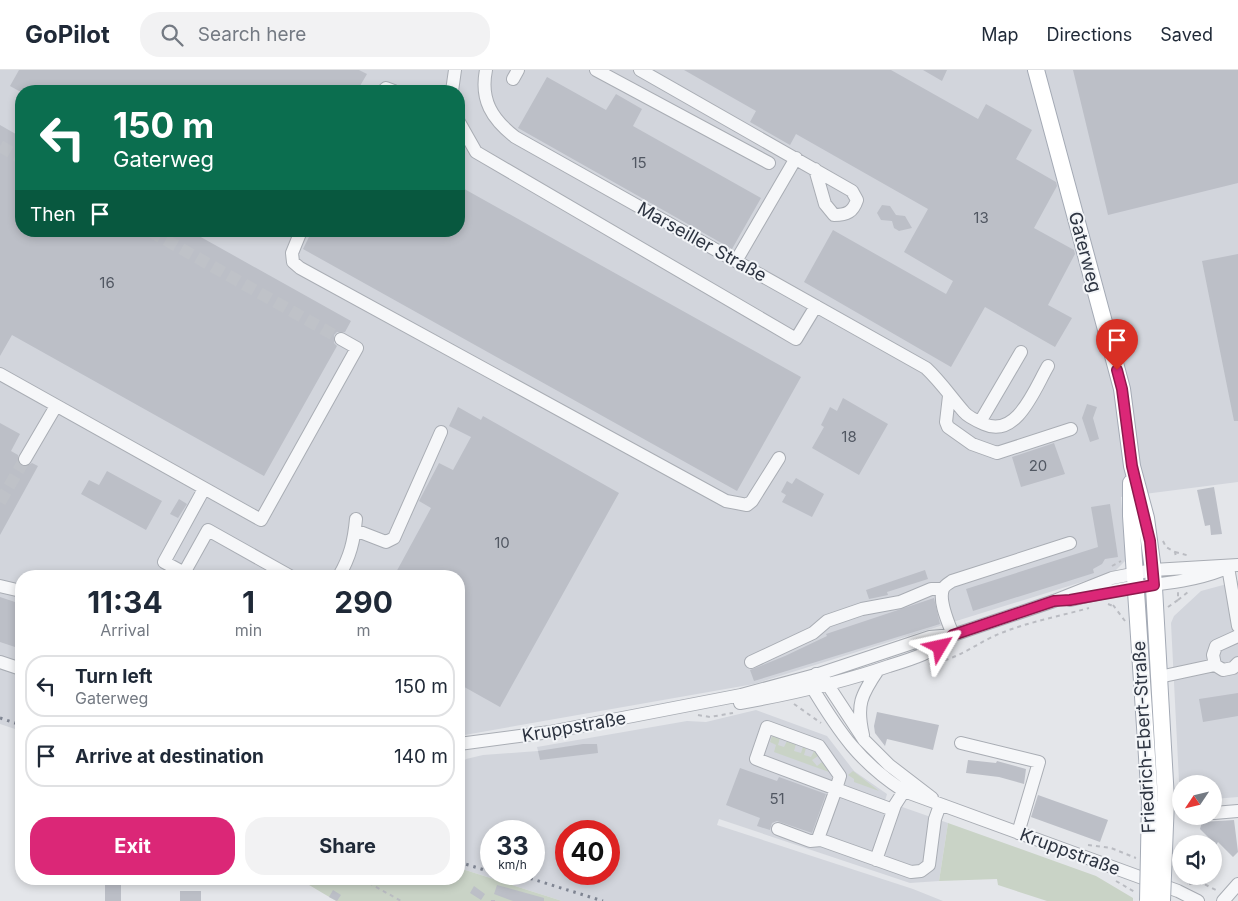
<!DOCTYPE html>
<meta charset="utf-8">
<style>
:root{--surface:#fff;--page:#f2f2f3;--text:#1f2937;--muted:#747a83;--line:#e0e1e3;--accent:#db2777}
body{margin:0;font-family:Inter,sans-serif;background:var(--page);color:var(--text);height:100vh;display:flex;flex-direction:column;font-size:19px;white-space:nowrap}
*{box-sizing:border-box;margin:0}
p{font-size:16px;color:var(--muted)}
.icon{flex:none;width:28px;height:28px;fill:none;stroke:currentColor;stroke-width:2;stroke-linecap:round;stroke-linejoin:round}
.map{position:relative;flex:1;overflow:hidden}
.details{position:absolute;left:15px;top:500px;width:450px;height:315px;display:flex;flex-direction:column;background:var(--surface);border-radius:20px;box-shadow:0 2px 8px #0003}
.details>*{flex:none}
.banner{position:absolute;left:15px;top:15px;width:450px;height:152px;border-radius:20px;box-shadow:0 2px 8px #0003;background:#0b6e4f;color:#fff;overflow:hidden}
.needle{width:32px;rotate:235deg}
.controls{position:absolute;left:1172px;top:705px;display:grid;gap:10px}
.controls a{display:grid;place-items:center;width:50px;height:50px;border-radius:50%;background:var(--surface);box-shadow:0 2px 8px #0003;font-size:25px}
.speed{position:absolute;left:480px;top:750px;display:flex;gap:10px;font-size:25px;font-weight:700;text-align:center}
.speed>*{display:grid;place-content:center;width:65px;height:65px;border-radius:50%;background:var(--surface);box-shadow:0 2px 8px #0003;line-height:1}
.speed small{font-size:12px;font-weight:400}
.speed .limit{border:8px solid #d22;background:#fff;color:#111}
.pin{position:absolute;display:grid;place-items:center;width:42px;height:42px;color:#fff;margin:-51px -21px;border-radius:50% 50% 50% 0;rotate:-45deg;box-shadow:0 0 5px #0007}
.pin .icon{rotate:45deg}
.me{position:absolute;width:55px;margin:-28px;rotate:54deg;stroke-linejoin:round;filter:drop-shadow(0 0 4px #0008)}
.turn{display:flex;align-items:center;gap:18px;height:105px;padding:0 15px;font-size:22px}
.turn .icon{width:65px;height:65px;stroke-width:2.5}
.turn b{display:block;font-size:35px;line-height:42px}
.then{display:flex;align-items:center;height:48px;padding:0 15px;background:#0003;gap:10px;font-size:19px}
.eta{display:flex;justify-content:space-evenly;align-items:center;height:85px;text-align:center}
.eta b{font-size:30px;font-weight:700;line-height:35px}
.primary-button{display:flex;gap:10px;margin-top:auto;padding:10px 15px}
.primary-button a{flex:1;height:58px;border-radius:20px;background:var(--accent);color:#fff;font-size:20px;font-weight:700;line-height:58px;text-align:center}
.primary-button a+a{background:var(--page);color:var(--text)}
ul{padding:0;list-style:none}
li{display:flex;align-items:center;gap:15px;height:62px;margin:0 10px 8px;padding:0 5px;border:2px solid var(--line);border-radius:20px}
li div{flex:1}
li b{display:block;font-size:19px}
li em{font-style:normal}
header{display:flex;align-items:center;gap:30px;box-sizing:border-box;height:70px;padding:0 25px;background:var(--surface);border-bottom:1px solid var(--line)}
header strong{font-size:24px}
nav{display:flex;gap:28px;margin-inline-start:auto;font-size:18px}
.search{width:350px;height:45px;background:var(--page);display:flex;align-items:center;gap:12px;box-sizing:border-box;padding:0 18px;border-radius:20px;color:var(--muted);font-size:19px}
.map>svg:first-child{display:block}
.built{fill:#d2d5dc;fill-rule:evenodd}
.green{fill:#c9d3c6}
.building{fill:#bcbfc7}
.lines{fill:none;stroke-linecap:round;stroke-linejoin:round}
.minor-tunnel{stroke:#bfc2c8;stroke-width:12;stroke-dasharray:12 6;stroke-linecap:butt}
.minor-casing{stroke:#a9adb4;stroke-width:14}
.major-casing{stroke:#a4aab5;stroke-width:18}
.path{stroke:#babcc2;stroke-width:2;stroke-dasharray:4 4;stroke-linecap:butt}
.minor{stroke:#f6f7f9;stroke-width:12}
.major{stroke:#fff;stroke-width:16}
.rail{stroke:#7f8592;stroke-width:3;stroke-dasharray:2.5 5;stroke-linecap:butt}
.major-bridge-casing{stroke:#a4aab5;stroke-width:18;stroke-linecap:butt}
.major-bridge{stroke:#fff;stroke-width:16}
.route-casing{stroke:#8e194d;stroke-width:12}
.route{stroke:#db2777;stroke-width:9}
.labels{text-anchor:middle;stroke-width:4;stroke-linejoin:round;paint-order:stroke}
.number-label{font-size:15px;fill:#515762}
.street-label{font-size:18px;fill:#2d3441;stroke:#f3f5f8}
</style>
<header>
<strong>GoPilot</strong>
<div class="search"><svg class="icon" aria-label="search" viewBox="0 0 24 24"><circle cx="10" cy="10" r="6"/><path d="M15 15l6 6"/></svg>Search here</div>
<nav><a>Map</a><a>Directions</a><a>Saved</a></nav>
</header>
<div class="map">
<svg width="1238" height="831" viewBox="0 0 1238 831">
<rect width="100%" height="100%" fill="#e4e6ea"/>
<path class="built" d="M0,0H1238V412L1121,427L1126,490L1114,502L754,614L459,666V506H21V661L0,654ZM21,21H459V161H21Z
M1238,511V727L1214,729V714H1181L1180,731L1171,553L1174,546L1201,521Z
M756,640L827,666L854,701L887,724L885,731L948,753L939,811L910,813L719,749L717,755L913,819L943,831H562L459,798V696L466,689L483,685L538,681L537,677L687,651L706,652ZM491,761H534V804H491ZM566,761H609V804H566Z"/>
<path class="green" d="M772,666L780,668L778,675L784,677L787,671L796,674L794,681L801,683L803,677L806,678L804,685L811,687L814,681L818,686L812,690L817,696L822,692L829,702L774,682L776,675L770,672Z
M853,701L879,721L854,712V709L848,705Z
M948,753L1096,806L1133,828V831H1047L998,815L997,809L939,811Z
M459,798L562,831H336L299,809H459Z"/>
<path class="building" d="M19,0H359L367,4L357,21H19L10,16Z
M684,0H891L978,49L986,34L1032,60L1016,89L1056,112L1057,116L1034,158L1074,180L1075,184L1048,235L1072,248L1055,277L985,237L951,297L804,212L833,160L946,224L953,211L904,182L928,139L796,64L790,75L750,52L756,41Z
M923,0H947L942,11Z
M1073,0H1238V113L1108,145Z
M547,7L606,40L616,24L642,39L633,56L761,128L732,179L518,58Z
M0,55L21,67V161H190L351,251L345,262H337L334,265V273L337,276L264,406L12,265L0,286Z
M459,116L801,307L737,421L303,179L312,161H459Z
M882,135L890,136L896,145L905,146L912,158L899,161L894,158L892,151L881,150L877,143Z
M1238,184V351H1234L1202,191Z
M843,328L888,354L859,405L812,378L824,357L821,355L830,337L837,341Z
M1087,334L1097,337L1093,348L1099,369L1090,372L1082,348Z
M458,337L481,350L483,346L619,423L500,637L459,614V506H394L431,438L419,431L439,393L453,400L471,367L449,356Z
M0,353L20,364L11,381L18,385V393L24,397L32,393L38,396L0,465Z
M1054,373L1065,404L1021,417L1012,387Z
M107,401L162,431L146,460L81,424L89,410L99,415Z
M796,408L824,424L812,447L782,432L786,425L781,422L787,411L792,414Z
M1214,417L1222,464L1211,465L1210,455L1205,456L1197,420Z
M179,429L187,434L178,448L170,444Z
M1110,434L1118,487L1105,489L1102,494L1093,499L1094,503L973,541L966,519L1098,477L1091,437Z
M925,500L928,509L887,522L888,525L869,529L866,520Z
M0,527L21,534V579L0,572Z
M934,528L940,554L754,611L750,600L785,586L827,566L826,564Z
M1238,623V646L1203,652L1199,629Z
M877,642L939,655L933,680L887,669L885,676L875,663L874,656Z
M583,674H597L598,683L540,690L538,681Z
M968,690L996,693L997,691L1026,699L1024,714L999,707L966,703Z
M740,698L777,711L779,707L826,724L812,763L777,751L772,753L770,760L757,756L760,748L726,735Z
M1038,725L1108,750L1100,772L1031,747Z
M1234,750L1238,782L1233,787L1218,772L1216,775L1200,759L1202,752Z
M105,811H121V831H105Z
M497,815L544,828V831H513L494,824Z
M474,816L485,824L481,830L470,823Z
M333,820L341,825L337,831L329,827Z
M180,821H201V831H180Z"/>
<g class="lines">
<path class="minor-tunnel" d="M0,76L21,88
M150,161L341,269
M0,432L25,389"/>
<defs>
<path id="minor" d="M486,0C480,30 492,49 515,67L926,298C940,311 951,327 964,342C968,347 977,351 984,354C1017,369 1035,318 1048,296
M596,0L769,93
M640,0L852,121L857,130C853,142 847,145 834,145L825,134L815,99
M513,9L518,0
M383,21L386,18L394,21
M452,21L455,0
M459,52L476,82L796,269L816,236
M301,161L292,183L293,192L300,198L726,431L747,435L752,431L779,388
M736,191L796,88
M0,304L261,450L357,278L341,269
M949,326L946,352L948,357L972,374L997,383L1071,359
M980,352L1021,282
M25,389L56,336
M355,460L386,472L394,468L441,362
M1228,497L1238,556
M184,503L208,460L290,506
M190,506L164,492L204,419
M339,506C350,487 354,471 356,449
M0,516L21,521
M1070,530C1089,526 1108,521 1127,518C1159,514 1191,512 1222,500
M953,565C949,554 938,531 943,519C944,516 949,513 952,511L1070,473
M1238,566L1216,576L1213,585L1215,595L1223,600L1233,598L1238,593
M0,592L21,599
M751,592L813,563L827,551L862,539L900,532L931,519H942
M816,604L813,619C839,662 860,693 904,721L1178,821L1198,831
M1159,607L1215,595
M824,609L864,670L889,695L932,728
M740,633C791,624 840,613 889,596C912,589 935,582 953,565
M863,665C856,635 861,625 878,600
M961,673L1039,692L1018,763
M459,674L550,662L741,625L819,604L930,567L953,565L1054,531L1112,508L1153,500L1238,495
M893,740L836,719L840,706L819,676L767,657L756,689L836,719L819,766L821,770L911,802L921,801L929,795L935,749L940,735
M1214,743L1238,741
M778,759L810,771L821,770
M876,790L895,735L904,721
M1223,831L1238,814"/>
<path id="major" d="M1036,0L1122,319L1132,396L1146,448L1153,500L1166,730
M1131,413V446L1150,732"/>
</defs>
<use href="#minor" class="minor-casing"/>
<use href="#major" class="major-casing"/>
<path class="path" d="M1163,471L1166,477L1175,482L1176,487
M1175,482L1190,486
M1112,496L1121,491
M1178,530L1188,522
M1108,534L1113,536
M1113,535L1125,551
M1168,537L1178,530V522
M929,594C955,590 970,578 992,567C1022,553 1057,547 1089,538
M794,634L821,653
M698,645L710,647L733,643
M1188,774L1200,770L1208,774
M1088,775L1111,778L1136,788
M1186,806L1188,814
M362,809L401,831
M1116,811L1135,822
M1189,814H1204L1218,821
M491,831H499"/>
<use href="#minor" class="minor"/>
<use href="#major" class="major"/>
<path class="rail" d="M0,648L21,655
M459,792L491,802
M496,804L522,812
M516,804L603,831"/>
<defs>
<path id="major-bridge" d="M1148,831L1150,732
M1162,831L1166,730"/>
</defs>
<use href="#major-bridge" class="major-bridge-casing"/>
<use href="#major-bridge" class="major-bridge"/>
</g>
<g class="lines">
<defs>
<path id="route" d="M940,577L953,565L1054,531L1070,530L1154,515L1150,471L1132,396L1122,319L1117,300"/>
</defs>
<use href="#route" class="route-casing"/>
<use href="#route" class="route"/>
</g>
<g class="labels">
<g class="number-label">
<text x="639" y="98">15</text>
<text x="981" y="153">13</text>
<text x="107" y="218">16</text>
<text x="849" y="372">18</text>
<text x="1038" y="401">20</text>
<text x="502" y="478">10</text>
<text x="777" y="734">51</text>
</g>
<g class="street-label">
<text transform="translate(702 172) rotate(29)" y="6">Marseiller Straße</text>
<text transform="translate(1085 182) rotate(75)" y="6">Gaterweg</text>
<text transform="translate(574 657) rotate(-10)" y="6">Kruppstraße</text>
<text transform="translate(1144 667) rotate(-93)" y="6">Friedrich-Ebert-Straße</text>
<text transform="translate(1070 782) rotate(20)" y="6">Kruppstraße</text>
</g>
</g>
</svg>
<div class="controls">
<a><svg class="needle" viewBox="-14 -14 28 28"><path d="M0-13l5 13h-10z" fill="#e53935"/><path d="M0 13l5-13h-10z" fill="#747a83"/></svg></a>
<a><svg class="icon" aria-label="sound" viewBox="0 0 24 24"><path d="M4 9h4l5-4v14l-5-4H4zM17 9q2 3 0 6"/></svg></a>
</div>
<div class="speed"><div>33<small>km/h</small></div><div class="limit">40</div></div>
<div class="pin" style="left:1117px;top:300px;background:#d93025"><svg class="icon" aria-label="arrive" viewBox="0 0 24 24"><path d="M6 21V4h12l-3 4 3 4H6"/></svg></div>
<svg class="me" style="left:940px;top:577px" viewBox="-20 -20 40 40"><path d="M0-17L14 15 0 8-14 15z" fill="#db2777" stroke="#fff" stroke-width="4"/></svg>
<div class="banner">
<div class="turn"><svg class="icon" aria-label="left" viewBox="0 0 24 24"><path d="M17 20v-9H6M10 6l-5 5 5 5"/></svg><div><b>150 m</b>Gaterweg</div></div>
<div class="then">Then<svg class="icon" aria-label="arrive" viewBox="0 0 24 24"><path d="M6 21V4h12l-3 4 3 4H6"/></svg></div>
</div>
<section class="details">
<div class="eta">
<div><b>11:34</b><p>Arrival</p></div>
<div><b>1</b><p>min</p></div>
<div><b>290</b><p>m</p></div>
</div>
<ul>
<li><svg class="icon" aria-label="left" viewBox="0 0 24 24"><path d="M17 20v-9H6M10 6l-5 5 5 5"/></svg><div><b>Turn left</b><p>Gaterweg</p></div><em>150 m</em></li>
<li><svg class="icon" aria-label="arrive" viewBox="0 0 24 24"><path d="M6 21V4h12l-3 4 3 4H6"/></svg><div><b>Arrive at destination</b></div><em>140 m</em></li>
</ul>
<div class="primary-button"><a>Exit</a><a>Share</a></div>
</section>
</div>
